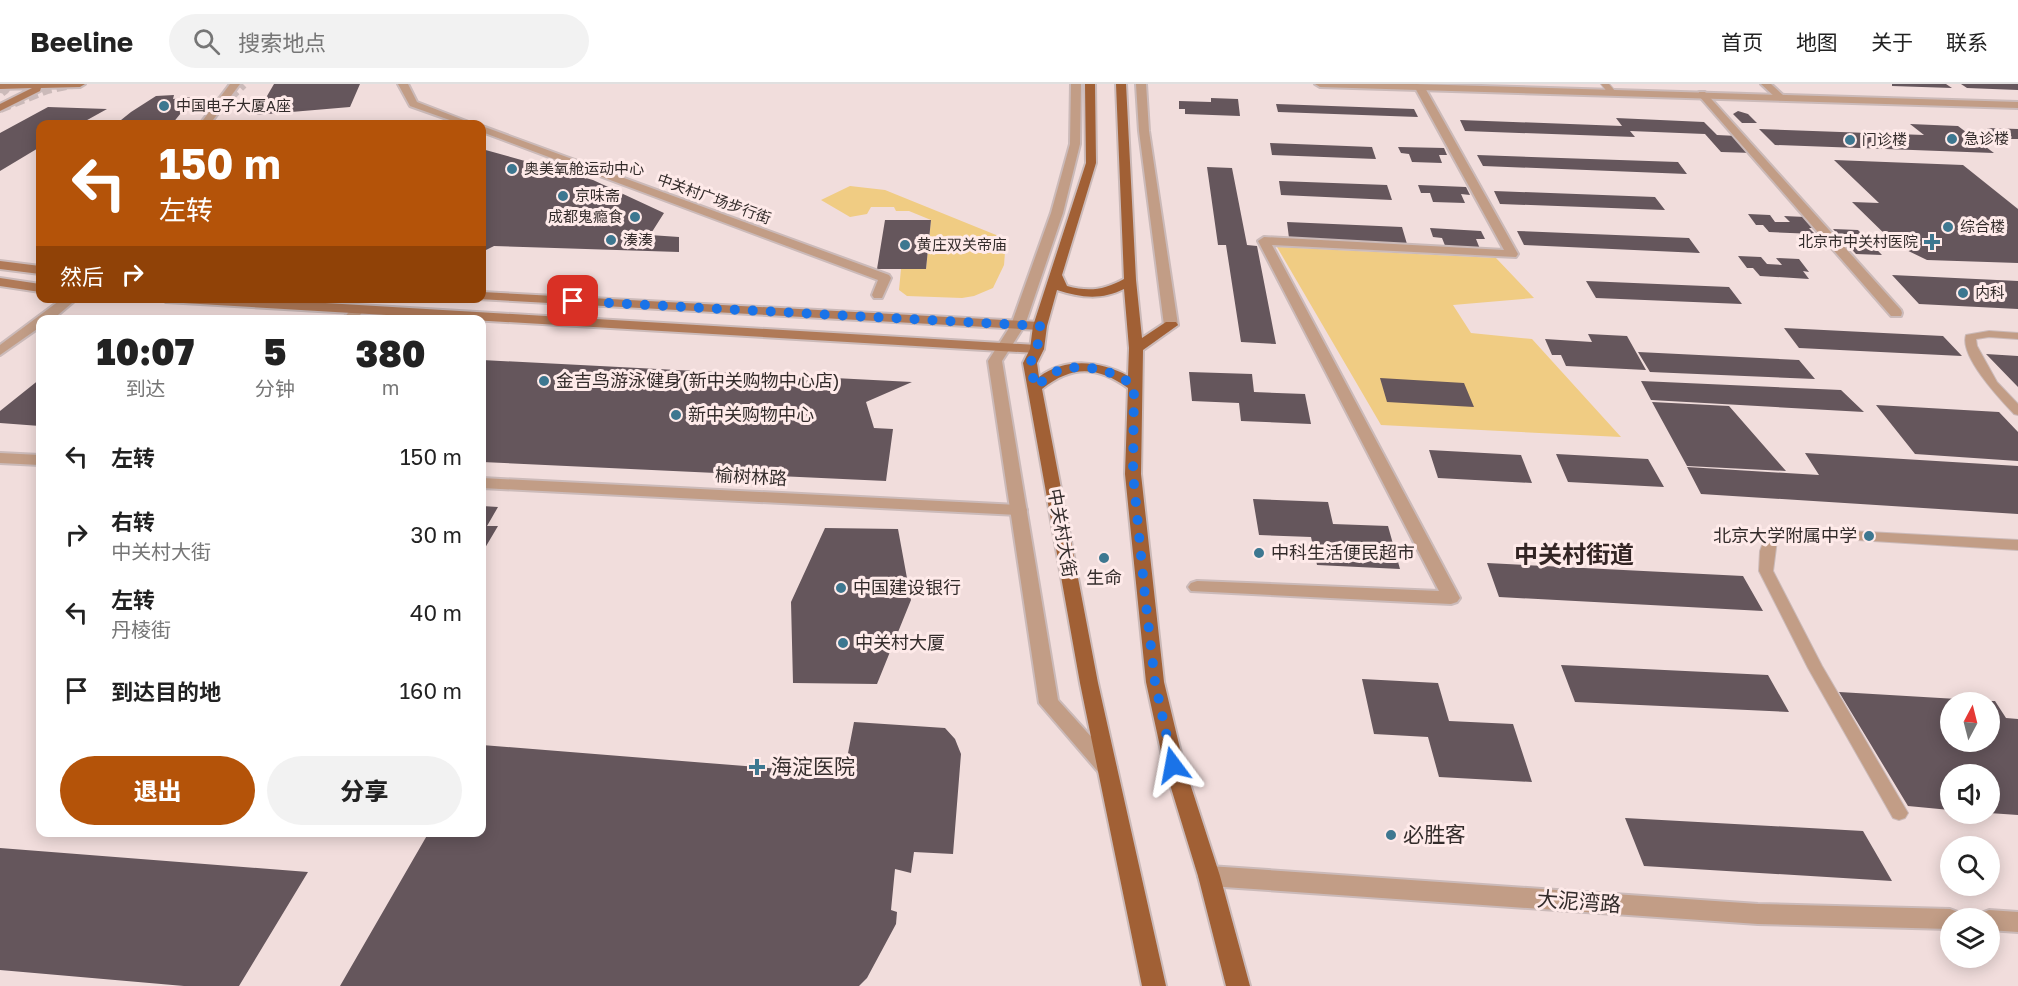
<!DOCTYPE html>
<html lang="zh">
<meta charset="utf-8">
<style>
:root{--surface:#fff;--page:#f2f2f2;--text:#222;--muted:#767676;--line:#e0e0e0;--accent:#b45309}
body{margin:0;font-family:"Golos Text","Noto Sans SC",sans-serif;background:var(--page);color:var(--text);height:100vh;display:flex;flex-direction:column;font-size:22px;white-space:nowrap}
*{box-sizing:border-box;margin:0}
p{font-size:20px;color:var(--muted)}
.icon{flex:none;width:33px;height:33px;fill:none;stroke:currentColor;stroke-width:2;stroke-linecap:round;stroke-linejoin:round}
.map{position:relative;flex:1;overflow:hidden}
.details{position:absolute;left:36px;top:231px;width:450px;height:522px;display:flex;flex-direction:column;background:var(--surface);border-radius:12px;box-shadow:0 3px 15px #0003}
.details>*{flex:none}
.hud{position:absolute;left:36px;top:36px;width:450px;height:183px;border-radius:12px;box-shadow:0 3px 15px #0003;background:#b45309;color:#fff;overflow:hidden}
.needle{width:39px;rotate:7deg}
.tools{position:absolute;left:1940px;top:608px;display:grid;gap:12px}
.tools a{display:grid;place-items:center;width:60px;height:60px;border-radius:50%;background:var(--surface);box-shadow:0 3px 15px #0003;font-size:30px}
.pin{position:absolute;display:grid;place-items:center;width:51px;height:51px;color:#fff;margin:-26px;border-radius:12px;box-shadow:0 3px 9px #0006}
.me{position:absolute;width:66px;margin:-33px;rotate:347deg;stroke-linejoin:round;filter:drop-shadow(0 0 4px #0008)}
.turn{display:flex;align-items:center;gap:21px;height:126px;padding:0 24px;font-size:27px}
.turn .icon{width:78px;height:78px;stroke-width:2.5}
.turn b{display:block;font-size:42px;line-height:51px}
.then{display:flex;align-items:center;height:57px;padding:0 24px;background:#0003;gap:12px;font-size:22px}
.eta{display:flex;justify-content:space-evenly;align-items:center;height:102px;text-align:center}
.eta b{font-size:36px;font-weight:800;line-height:42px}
.primary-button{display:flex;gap:12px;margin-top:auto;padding:12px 24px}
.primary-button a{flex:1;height:69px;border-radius:36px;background:var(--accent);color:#fff;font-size:24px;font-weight:800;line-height:69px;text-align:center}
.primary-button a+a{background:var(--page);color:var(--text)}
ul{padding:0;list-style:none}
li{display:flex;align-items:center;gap:18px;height:78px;padding:0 24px}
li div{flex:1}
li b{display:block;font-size:22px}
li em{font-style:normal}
header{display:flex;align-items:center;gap:36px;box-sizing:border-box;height:84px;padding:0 30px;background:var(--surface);border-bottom:2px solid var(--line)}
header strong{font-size:28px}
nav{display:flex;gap:33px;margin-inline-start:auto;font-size:21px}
.search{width:420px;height:54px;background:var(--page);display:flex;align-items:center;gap:15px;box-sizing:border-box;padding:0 21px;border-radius:33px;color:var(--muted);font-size:22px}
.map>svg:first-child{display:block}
.green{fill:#f0cc83}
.building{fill:#65565c}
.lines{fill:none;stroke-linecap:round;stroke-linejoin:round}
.tertiary-tunnel{stroke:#cbbab9;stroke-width:10;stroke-dasharray:10 5;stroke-linecap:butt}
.service-casing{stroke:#cbbab9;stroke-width:2}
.pedestrian-casing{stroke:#cbbab9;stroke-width:4}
.minor-casing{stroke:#cbbab9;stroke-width:4}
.tertiary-casing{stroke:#cbbab9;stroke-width:4}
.secondary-casing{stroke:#cbbab9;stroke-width:4}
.primary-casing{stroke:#cbbab9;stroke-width:4}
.service{fill:#c29d86;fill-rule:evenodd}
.pedestrian{fill:#c29d86;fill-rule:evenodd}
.minor{fill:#c29d86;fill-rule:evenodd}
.tertiary{fill:#c29d86;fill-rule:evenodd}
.secondary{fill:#b07a58;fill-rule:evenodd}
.primary{fill:#a16035;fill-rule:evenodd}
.route{stroke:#1a73e8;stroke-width:10;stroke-dasharray:0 18}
.poi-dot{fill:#3d7790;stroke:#feeae9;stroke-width:2}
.labels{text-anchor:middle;stroke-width:6;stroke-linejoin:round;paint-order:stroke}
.far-poi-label{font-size:15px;fill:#332c2b;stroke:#feeae9;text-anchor:start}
.far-street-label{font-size:15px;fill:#332c2b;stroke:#feeae9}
.poi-label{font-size:18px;fill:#332c2b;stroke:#feeae9;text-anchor:start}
.street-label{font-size:18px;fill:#332c2b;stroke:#feeae9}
.near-poi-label{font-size:21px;fill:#332c2b;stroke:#feeae9;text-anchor:start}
.near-street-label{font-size:21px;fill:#332c2b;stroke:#feeae9}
.district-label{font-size:24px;font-weight:bold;fill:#332524;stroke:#feeae9}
</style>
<header>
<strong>Beeline</strong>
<div class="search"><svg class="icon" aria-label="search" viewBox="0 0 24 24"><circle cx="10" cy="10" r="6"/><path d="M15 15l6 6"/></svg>搜索地点</div>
<nav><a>首页</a><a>地图</a><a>关于</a><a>联系</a></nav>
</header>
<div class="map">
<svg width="2018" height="902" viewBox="0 0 2018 902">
<rect width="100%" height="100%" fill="#f1dddc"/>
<path class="green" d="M850,102L885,106L1006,155L1004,181L993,204L974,212L962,214L907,212L899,206L901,185H926L931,136L909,127H896L894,123H871L867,130L850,133L821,116Z
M1277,163L1496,174L1534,214L1453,221L1471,249L1532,255L1621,353L1381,341Z"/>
<path class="building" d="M274,0H360L350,23L256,31Z
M1892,0H1946L1952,4L1892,2Z
M1961,0H2018V6L1967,4Z
M174,11L173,15L194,13L172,40H116L131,28L156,12Z
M1211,14L1238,15L1240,32L1185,30V25H1179V17L1211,18Z
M1276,20L1414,25L1418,33L1278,28Z
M48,23L107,25L80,40H40V63L0,87V49Z
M1738,27L1748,30L1757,39H1742L1733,30Z
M1616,34L1704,38L1717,51L1737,52L1753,69L1721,68L1705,50L1630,47L1635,53L1465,47L1460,36L1622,42Z
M1910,40L1958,42L1994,69L1775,61L1759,45L1924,51Z
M1987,44L2018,45V55H2002Z
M1270,59L1372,63L1376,75L1272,71Z
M1398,63L1444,64L1447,71H1439L1442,79L1412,78L1409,70L1401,69Z
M482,65L593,96L664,129L650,151L679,153V168L494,162L482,168Z
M1477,71L1678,78L1687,90L1483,82Z
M1834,76L1963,81L2018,125V179L1927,176L1896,161L1852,118L1879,119Z
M1207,83L1232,84L1247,161L1257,162L1276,260L1241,258L1226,161H1218Z
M1279,97L1387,101L1392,116L1281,111Z
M1418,101L1466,103L1470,111L1461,110L1465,119L1433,118L1430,109H1421Z
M1494,107L1655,113L1665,126L1500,120Z
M1748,130L1770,131L1775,138H1790L1784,132L1805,133L1816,144H1809L1815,150L1769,148L1763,141H1756Z
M885,136H931L926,185H877Z
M1287,138L1402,143L1407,160L1289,154Z
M1430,144L1481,147L1485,155H1476L1480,165L1446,164L1442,154L1433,153Z
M1833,145L1858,146L1882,171L1856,170Z
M1517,147L1689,154L1700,169L1524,161Z
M1738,172L1761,173L1767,180L1782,181L1776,174L1799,175L1809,188L1803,187L1809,195L1760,192L1753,184H1747Z
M1892,191L2018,197V225L1919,220Z
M1586,197L1729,203L1742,220L1596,214Z
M1784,244L1943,252L1962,272L1799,264Z
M1588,250L1627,252L1646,286L1566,282L1561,271H1552L1545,255L1592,258Z
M1638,268L1799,276L1815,295L1650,288Z
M1986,270L2018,272V303Z
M482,276L912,298L866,318L874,344L893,345L886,397L482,378Z
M1189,288L1252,290L1254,308L1305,310L1311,340L1241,337L1239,319L1192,317Z
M1380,294L1464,299L1474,323L1387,318Z
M40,295V342L0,339V327Z
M1641,297L1841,306L1864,328L1651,316Z
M1652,318L1729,322L1786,387L1687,382Z
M1876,321L1999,328L2018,348V377L1915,370Z
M1429,366L1521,371L1532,399L1438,394Z
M1805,369L2018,382V430L1701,410L1687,383L1819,391Z
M1556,370L1648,375L1664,403L1568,398Z
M1253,415L1328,418L1333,440L1388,442L1400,485L1317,481L1311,453L1259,451Z
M482,422L498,423L487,442H498L482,469Z
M825,444L898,445L911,516L877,600L793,599L791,518Z
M1487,479L1743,492L1763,527L1499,513Z
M1561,581L1768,591L1789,628L1575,618Z
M1362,595L1438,599L1449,637L1513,640L1532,698L1439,693L1428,653L1374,650Z
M1839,608L1974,616L1950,618V657H1989V617H1995L2006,634L2018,635V731L1989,729V690H1950V726L1908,722Z
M854,638L945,644L955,655L961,670L953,770L914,768L911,789L895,785L891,826L897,828L896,840L867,894L859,902H340L429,748H482V661L844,690Z
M1625,734L1863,747L1892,797L1644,782Z
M0,764L308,788L239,902H184L0,886Z"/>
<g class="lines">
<path class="tertiary-tunnel" d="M0,4L5,5L0,9
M0,24L47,5L72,0
M218,24L243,0"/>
<defs>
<path id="service" d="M1601,0H1609L1615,7L1608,9Z
M1989,247L2018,249V255L1989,253L1976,255L1977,262L1997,298L2018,320V331L2014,330C2000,315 1959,272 1966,251Z
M1793,444L2018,456V466L1793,452L1777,456L1773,487L1822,582L1905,724L1908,729L1905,734L1899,736L1893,734L1808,584L1759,487L1760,467L1766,450Z"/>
<path id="pedestrian" d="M398,0H408L417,18L474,40H461L410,22Z
M482,42L889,191L891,194L882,214H874L872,211L878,196L482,48Z"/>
<path id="minor" d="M230,0H240L210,40H200Z
M1416,0L1424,2L1518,170L1516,173L1272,161L1460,514L1457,518L1451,520L1191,507L1188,503L1191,499L1197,497L1439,507L1258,157L1264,153L1504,166L1414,2Z
M1761,0H1771L1784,12L1776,14Z
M1699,8H1705L1901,226L1902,229L1901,232H1891L1699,12Z
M63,214H78L52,236H40V243L0,271V261Z
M358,222L364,226L356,236H342L353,223Z
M0,369L40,371V381L0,379Z
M482,394L1019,421L1025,422L1027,426L1025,430L1019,431L482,404Z
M1209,782L1758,820L1950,825L1958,828L1961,834H1950V845L1758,840L1209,802L1201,799L1198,792L1201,785Z
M1989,826L2018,828V848L1989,846V834H1979L1981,829Z"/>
<path id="tertiary" d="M1071,0H1081L1080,60L1063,129L1025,241L1002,277L1058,616L1114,678L1117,684L1114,690L1107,692L1100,690L1039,619L988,277L1011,241L1051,129L1070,60Z
M1136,0H1146L1149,47L1178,241L1171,245L1164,241L1139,47Z
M1315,0H1413L2018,18V24L1320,3Z"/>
<path id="secondary" d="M0,0H85L80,3L41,4L40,7L0,27V20L32,4L0,5Z
M0,177L40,182V190L0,185Z
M0,194L40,200V208L0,202Z
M482,208L1040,238L1047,242L1040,246L478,215L482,214Z
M160,214H240L1037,261L1044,265L1037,269L166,218Z"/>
<path id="primary" d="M1085,0H1095L1096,79L1062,191L1067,202C1089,208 1104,206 1124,195L1116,0H1126L1136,196L1142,254L1166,238H1176L1178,241L1143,266L1141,390L1164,598L1184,681L1220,792L1250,902H1226L1198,792L1164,681L1146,598L1125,390L1128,304C1097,282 1072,281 1042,305L1098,599L1166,902H1142L1080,599L1023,279L1030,265L1033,242L1086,79ZM1124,205L1129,264L1128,292C1101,277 1066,273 1039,293L1037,279L1044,265L1047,242L1057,206C1081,214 1102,216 1124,205Z"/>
</defs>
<use href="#service" class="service-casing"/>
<use href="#pedestrian" class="pedestrian-casing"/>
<use href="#minor" class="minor-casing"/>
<use href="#tertiary" class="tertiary-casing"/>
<use href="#secondary" class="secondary-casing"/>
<use href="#primary" class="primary-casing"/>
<use href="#service" class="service"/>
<use href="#pedestrian" class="pedestrian"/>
<use href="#minor" class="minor"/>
<use href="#tertiary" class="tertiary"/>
<use href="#secondary" class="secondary"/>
<use href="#primary" class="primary"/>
</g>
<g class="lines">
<path class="route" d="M573,217L1040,242L1037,266L1030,279L1035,303C1043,297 1054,287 1063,285C1088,280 1115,287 1134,302L1133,390L1145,512L1155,598L1173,681"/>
</g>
<g class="poi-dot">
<circle cx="164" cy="22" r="6"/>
<circle cx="1952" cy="55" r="6"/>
<circle cx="1850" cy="56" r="6"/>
<circle cx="512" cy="85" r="6"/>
<circle cx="563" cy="112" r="6"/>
<circle cx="635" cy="133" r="6"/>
<circle cx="1948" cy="143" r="6"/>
<circle cx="611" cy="156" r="6"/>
<path d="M1929 149h6v6h6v6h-6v6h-6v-6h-6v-6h6z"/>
<circle cx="905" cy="161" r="6"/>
<circle cx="1963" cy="209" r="6"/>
<circle cx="544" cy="297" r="6"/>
<circle cx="676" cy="331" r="6"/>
<circle cx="1869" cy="452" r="6"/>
<circle cx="1259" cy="469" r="6"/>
<circle cx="1104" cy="474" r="6"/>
<circle cx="841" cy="504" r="6"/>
<circle cx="843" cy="559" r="6"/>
<path d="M754 674h6v6h6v6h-6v6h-6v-6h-6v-6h6z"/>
<circle cx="1391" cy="751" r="6"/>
</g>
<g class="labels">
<g class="far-poi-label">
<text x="176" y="27">中国电子大厦A座</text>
<text x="1964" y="60">急诊楼</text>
<text x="1862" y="61">门诊楼</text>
<text x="524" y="90">奥美氧舱运动中心</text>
<text x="575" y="117">京味斋</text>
<text x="623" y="138" text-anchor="end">成都鬼瘾食</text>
<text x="1960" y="148">综合楼</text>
<text x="623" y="161">湊湊</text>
<text x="1918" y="163" text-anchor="end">北京市中关村医院</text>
<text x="917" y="166">黄庄双关帝庙</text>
<text x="1975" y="214">内科</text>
</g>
<g class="far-street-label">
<text transform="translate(714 115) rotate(20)" y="5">中关村广场步行街</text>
</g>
<g class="poi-label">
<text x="556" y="303">金吉鸟游泳健身(新中关购物中心店)</text>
<text x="688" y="337">新中关购物中心</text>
<text x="1857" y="458" text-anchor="end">北京大学附属中学</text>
<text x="1271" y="475">中科生活便民超市</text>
<text x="1104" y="500" text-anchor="middle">生命</text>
<text x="853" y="510">中国建设银行</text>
<text x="855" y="565">中关村大厦</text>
</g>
<g class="street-label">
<text transform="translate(751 393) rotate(3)" y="6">榆树林路</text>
<text transform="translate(1062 449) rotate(80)" y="6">中关村大街</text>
</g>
<g class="near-poi-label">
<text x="771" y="690">海淀医院</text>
<text x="1403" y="758">必胜客</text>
</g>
<g class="near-street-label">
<text transform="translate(1579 818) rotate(4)" y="7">大泥湾路</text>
</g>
<g class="district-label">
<text x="1574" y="479">中关村街道</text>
</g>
</g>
</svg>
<div class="tools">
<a><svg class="needle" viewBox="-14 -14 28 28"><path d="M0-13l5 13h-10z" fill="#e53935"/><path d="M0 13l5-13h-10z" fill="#767676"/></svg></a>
<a><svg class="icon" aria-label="sound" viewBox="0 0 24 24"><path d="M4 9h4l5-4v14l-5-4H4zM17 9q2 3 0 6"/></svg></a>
<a><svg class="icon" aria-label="search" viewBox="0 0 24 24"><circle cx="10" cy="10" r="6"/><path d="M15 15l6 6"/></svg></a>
<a><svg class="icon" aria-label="layers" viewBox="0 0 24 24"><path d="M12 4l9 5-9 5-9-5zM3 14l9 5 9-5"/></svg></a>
</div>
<div class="pin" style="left:573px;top:217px;background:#d93025"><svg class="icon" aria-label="arrive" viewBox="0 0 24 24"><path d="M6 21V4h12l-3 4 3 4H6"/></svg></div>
<svg class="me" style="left:1173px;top:681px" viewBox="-20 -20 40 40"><path d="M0-17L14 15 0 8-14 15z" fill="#1a73e8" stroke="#fff" stroke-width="4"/></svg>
<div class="hud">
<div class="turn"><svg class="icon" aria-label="left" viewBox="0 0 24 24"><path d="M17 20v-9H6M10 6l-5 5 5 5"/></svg><div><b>150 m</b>左转</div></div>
<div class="then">然后<svg class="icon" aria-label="right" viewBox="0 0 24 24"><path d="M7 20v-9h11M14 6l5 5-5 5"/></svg></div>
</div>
<section class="details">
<div class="eta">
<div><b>10:07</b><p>到达</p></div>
<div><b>5</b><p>分钟</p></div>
<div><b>380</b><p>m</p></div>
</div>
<ul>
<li><svg class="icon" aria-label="left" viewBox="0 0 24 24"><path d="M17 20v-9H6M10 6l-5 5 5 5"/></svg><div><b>左转</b></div><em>150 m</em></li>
<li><svg class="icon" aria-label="right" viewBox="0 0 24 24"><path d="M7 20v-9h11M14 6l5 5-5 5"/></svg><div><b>右转</b><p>中关村大街</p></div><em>30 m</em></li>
<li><svg class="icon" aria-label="left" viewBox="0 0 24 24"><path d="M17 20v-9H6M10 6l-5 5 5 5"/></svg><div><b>左转</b><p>丹棱街</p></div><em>40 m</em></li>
<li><svg class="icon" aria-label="arrive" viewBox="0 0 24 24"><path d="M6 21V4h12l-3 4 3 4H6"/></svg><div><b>到达目的地</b></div><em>160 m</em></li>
</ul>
<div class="primary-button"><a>退出</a><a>分享</a></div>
</section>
</div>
